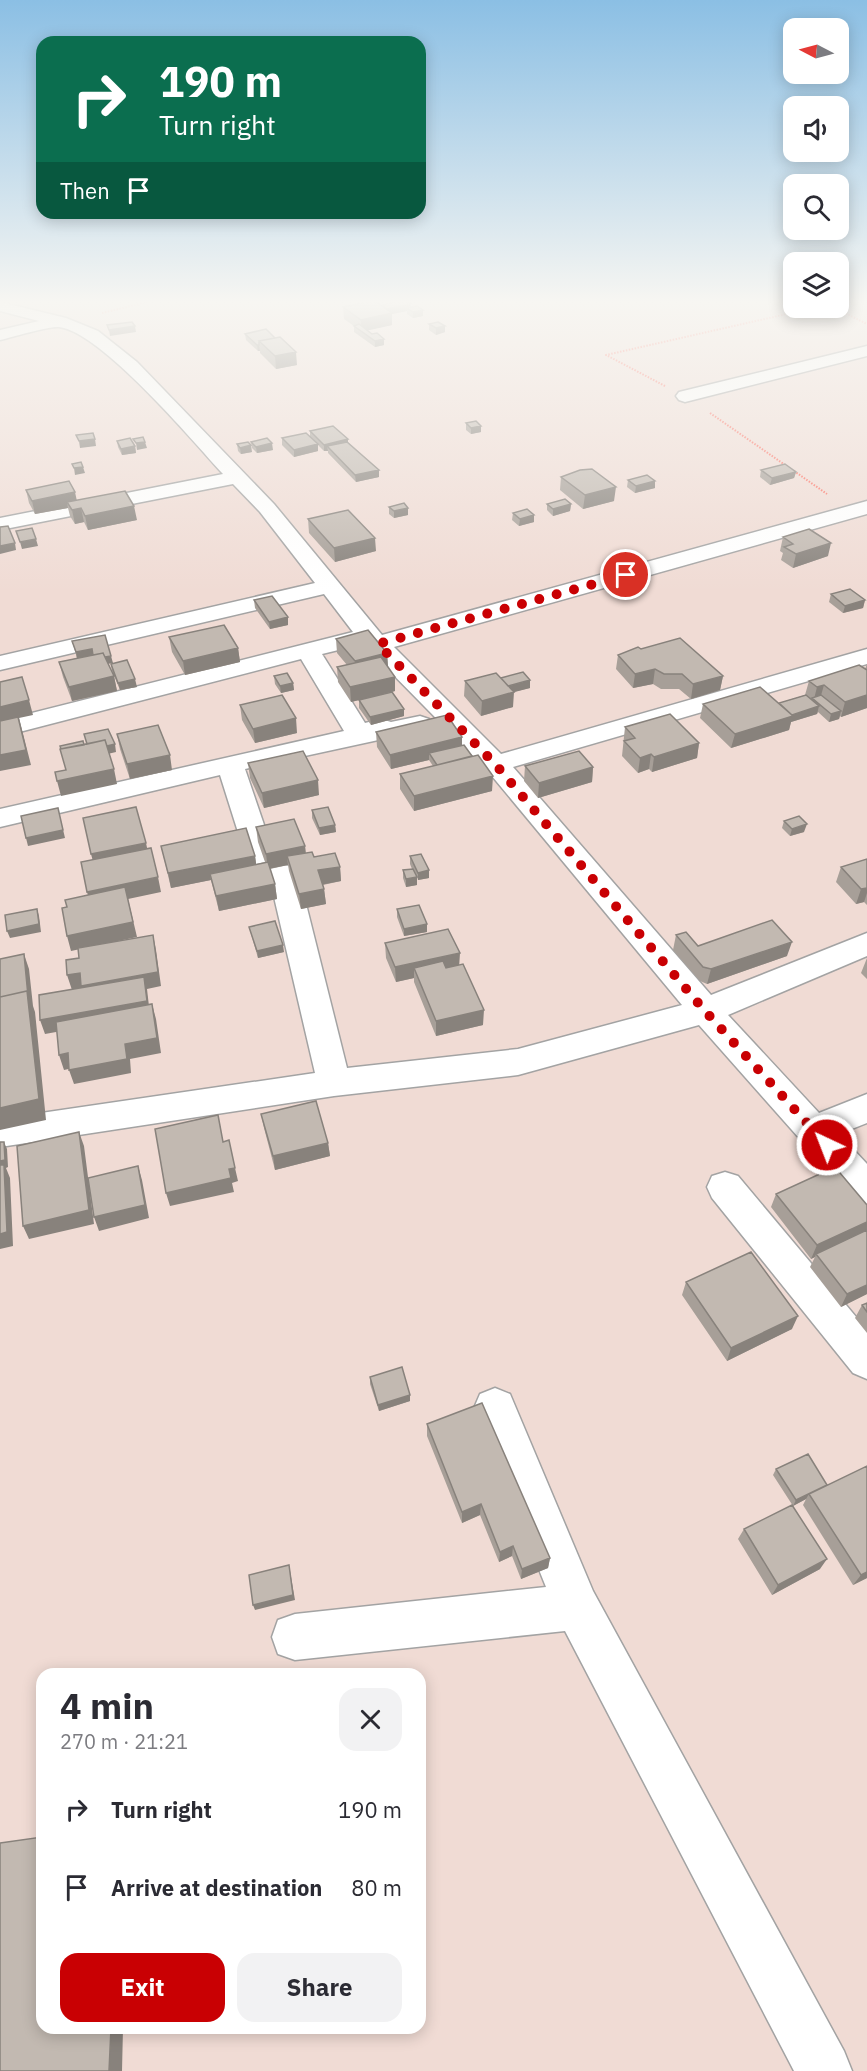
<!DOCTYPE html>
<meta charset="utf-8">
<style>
:root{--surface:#fff;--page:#f2f2f3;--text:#2b2b33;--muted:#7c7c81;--accent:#c90003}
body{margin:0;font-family:"IBM Plex Sans",sans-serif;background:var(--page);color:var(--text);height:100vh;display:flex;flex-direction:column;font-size:22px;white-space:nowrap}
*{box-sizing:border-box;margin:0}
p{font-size:20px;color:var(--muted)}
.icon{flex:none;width:33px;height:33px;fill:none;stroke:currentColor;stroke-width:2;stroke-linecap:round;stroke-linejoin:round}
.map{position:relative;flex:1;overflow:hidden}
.details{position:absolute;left:36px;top:1668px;width:390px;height:366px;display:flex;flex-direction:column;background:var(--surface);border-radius:18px;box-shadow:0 3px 15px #0003}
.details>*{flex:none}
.top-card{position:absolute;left:36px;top:36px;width:390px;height:183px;border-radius:18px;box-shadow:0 3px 15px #0003;background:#0b6e4f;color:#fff;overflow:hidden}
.needle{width:39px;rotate:276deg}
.buttons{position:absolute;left:783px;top:18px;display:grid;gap:12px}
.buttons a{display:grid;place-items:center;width:66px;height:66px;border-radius:12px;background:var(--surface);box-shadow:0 3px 15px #0003;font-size:30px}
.pin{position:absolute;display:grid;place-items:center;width:51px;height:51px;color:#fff;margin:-26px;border:3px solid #fff;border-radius:50%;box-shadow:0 2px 6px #0007}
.me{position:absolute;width:66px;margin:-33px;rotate:317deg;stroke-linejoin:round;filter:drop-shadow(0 0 4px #0008)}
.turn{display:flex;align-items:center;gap:21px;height:126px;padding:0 24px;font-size:27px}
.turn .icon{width:78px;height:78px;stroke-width:2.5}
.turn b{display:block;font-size:42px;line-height:51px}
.then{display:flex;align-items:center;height:57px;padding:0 24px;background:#0003;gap:12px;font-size:22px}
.round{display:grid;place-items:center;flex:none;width:63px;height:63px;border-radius:18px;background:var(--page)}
.overview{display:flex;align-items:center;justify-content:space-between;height:102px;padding:0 24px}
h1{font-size:36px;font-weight:700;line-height:45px}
.button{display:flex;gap:12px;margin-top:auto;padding:12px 24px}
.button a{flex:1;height:69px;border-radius:18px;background:var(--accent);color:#fff;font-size:24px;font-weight:700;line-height:69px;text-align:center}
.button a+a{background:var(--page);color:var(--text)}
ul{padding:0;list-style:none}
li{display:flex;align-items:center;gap:18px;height:78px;padding:0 24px}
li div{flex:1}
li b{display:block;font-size:22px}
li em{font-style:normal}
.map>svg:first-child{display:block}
.military{fill:#f0dbd4;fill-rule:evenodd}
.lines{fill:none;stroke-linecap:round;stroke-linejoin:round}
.minor-casing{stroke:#a3a3a3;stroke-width:3}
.path{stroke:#fc7265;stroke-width:2;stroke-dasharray:1.5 1.5;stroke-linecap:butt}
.minor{fill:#fff;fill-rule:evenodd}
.wall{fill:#a79f98}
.shaded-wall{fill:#88827c}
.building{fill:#c2b9b1;stroke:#88827c;stroke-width:1.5}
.route{stroke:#c90003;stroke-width:10;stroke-dasharray:0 18}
</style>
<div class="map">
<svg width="867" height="2071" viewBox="0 0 867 2071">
<rect width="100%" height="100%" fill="#eeeae2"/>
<path class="military" d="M0,302H793L794,308H838L839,302H867V2071H0ZM42,1674H420V2028H42Z"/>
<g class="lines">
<defs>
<path id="minor" d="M0,302L66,318L98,331L137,362L274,504L382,635L867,501V514L394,647L501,754L867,649V664L513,767L711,995L867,933V956L728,1015L819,1113L867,1094V1123L839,1134L867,1164V1204L854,1200L699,1025L518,1075L334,1096L0,1147V1119L315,1073L271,884L269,881L255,877L250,870L220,775L0,827V809L344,731L301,659L0,737V721L353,632L324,594L0,670V656L315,583L260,512L233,484L0,530V518L223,474C192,440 101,332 59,327C48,326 13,337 0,340V330L39,321L0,311ZM363,644L487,770L682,1005L518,1049L347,1068L301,884L289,866L277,863L245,769L429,729L433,724L429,719L420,716L391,722L381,719L365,723L322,654Z
M867,346V356L685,402L679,400L676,396L679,392Z
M725,1172L738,1176L867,1330V1379L853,1373L712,1198L707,1187L712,1176Z
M495,1388L510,1394L593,1591L844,2051L852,2071H794L565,1631L295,1660L278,1654L272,1637L278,1620L295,1614L546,1587L474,1408L480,1394Z"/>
</defs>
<use href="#minor" class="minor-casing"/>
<path class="path" d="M835,308L867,324
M102,313L148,302
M665,386L606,355L813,308
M710,413L788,467
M794,471L827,494"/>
<use href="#minor" class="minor"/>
</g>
<path class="wall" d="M411,304V307L423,316L413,318L407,314V311L392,314V325L367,330L372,334L384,339V345L375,347L354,332V326L344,319L343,307Z
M429,324L445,326V332L436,335L429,330Z
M245,334L297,365L276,369L260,353V351H258L246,340Z
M466,423L481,426V432L471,434L466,430Z
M310,431L348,439V442L379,470V477L356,482L328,453V451H324L318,445V451L294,457L282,445V438L310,437Z
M117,441L135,446L136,453L122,455L118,447Z
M251,442L273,450L257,453L252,448Z
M237,444L252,452L241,454L238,451Z
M761,470L796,472L794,478L770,485L760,477Z
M561,477L614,501L583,509L560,490Z
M628,480L655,481V488L635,493L627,487Z
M26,490L77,500L137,520L88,530L84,522L75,524L70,516L68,508L35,514L29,503Z
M547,504H571L570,511L553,516L547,510Z
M389,507L408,515L394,518L389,514Z
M513,513L534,515V522L519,526L512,520Z
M308,519L376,551L335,562L309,533Z
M783,537L828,556L793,568L781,560L783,553L780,551Z
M831,594L865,600L863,608L843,613L829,602Z
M254,600L288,625L270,629L255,608Z
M169,637L238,648L240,662L185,675L172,652Z
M336,639L387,653L388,667L395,691L392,692L404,716L371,725L359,708V700L388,693L351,702L338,682L337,667L347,665L337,653Z
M72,641L108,664L114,676L117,691L72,701L63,677L59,662L77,658Z
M641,649L723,676L720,690L691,699L679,689H661L653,684L633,688L616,669L618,655Z
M111,664L137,687L120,690L112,671Z
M867,664V708L841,717L840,716L839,719L829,722L818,712L817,714L791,722L789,730L731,748L700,718L703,704L779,703L805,695L809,681L865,669Z
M274,676L293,683L294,690L281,693L275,684Z
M501,678L530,688L513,692V707L481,716L464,696L465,681Z
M240,705L297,733L255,743L242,720Z
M625,727L699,743L697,758L652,772L649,769L638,773L622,756Z
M376,732L462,737V745L492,791L414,811L400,789V774L433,766L429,760L391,769L377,747Z
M117,734L172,770L130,779L120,749Z
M248,763L319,795L264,808L250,778Z
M525,766L593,767L592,782L538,798L524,781Z
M312,810L335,825L336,832L320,835L312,818Z
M784,821L804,832L790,836L782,828Z
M256,827L305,846L306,853L314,857L340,867L341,881L323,885L324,889L326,904L301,909L289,871L288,865L270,869L275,884L277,899L219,911L211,880L171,888L161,846L255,856L256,864L265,862L258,842Z
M410,856L429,878L418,880L417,877V885L406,887L403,878V870L412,869L410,864Z
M867,859V905L864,902L856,904L836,882L841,867Z
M397,909L427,924V932L404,936L397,917Z
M249,927L284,952L258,958L251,934Z
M676,935L698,946L787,956L707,984L700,981L673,950Z
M385,943L459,965L483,1025L436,1036L414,982V978L396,982L386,958Z
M867,958V979L861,973Z
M261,1114L328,1143L330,1156L275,1170L264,1128Z
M776,1194L867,1205V1294L841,1307L810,1267L815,1257L811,1259L771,1207Z
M686,1282L792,1329L727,1361L682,1295Z
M867,1303V1333L855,1318L862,1305Z
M370,1377L410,1401L379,1411L370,1384Z
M427,1424L550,1558L548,1568L521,1579L512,1556L499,1562L480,1515L462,1523L427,1436Z
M867,1466V1578L853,1585L803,1505L806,1499L793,1506L773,1475L776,1469L827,1486Z
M744,1529L820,1569L772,1595L738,1539Z"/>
<path class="shaded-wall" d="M411,304V310L406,308L407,311L392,314V325L361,332V320L387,314V309Z
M423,310V316L413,318V312Z
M135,326L136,332L110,336L109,330Z
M445,326V332L436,335V328Z
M384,339V345L375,347V341Z
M257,345H259L260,351H258Z
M296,352L297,365L276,369L275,356Z
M481,426V432L471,434V428Z
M95,439L96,446L80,448L79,441Z
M348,439V446H327L328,451H324V445Z
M145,442L147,448L137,450L136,443Z
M272,443L273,450L257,453L256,447Z
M318,444V451L294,457V450Z
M251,445L252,452L241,454L240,448Z
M135,446L136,453L122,455L121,449Z
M83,467L85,473L75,475L74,468Z
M379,470V477L356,482L355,475Z
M796,472L794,478L770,485L772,478Z
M655,481V488L635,493L636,486Z
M616,487L614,501L583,509L585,495Z
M75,492L78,506L67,502L68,508L35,514L32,501Z
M571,504L570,511L553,516V509Z
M134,506L137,520L88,530L85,516Z
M81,508L84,522L75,524L72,510Z
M408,508V515L394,518V511Z
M534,515V522L519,526L520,519Z
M375,538L376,551L335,562L334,548Z
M36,539L38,546L22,549L20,542Z
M15,543L16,550L0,554V546Z
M831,543L828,556L793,568L796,554Z
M865,600L863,608L843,613L845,606Z
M288,617V625L270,629L269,622Z
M238,648L240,662L185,675L183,661Z
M92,649L93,657L77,659L76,652Z
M387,653L388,667L356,676L355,661Z
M111,656L113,663L96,666L95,659Z
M655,669L653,684L633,688L635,674Z
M114,676L117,691L72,701L69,687Z
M723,676L720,690L691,699L693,684Z
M395,677V691L351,702L350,687Z
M135,679L137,687L120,690L118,683Z
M530,680V688L503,695V688Z
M293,683L294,690L281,693L280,686Z
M824,685L820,699H814L817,687Z
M514,692L513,707L481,716L482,701Z
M867,695V708L841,717L845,702Z
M29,700L33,715L19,718L31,765L0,771V707Z
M819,706L817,714L791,722L789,730L731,748L735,734Z
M404,709V716L371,725L370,717Z
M841,711L839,719L829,722L831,714Z
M296,718L297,733L255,743L253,729Z
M462,737V752L429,753V760L391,769L390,755Z
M699,743L697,758L652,772L654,757Z
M115,744L116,752L91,758L89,750Z
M651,754L649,769L638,773L640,758Z
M170,755L172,770L130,779L127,764Z
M593,767L592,782L538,798L539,783Z
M114,769L117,784L61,796L57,781Z
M493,776L492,791L414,811V796Z
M318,780L319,795L264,808L262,793Z
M58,808L65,838L28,846L26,838Z
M807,824L804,832L790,836L792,829Z
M335,825L336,832L320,835L319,828Z
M146,843L149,857L95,869L91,854Z
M305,846L306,861L287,856L288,865L268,869L266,854Z
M255,856L257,870L210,874L211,880L171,888L168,873Z
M340,867L341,881L320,885L318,870Z
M429,870V878L418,880V873Z
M158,877L161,892L128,899L137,937L71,951L67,936L91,906L87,892Z
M417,877V885L406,887V879Z
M275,884L277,899L219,911L216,896Z
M867,888V893L864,902L856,904L861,889Z
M324,889L326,904L301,909L299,894Z
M37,909L39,916L41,932L10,938L7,931Z
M427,924V932L404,936V929Z
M153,935L156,950L161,986L147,989L150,1015L45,1034L40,1020L72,990L67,975Z
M792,942L787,956L707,984L711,969Z
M283,945L284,952L258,958L257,951Z
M460,953L459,968H414V978L396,982L395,967Z
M24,954L29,969L33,1006L35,1012L46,1120L0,1130V1108Z
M152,1004L156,1019L161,1053L130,1059L131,1073L74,1084L69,1070L125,1044Z
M484,1010L483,1025L436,1036V1021Z
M68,1053L73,1068L64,1070L59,1055Z
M79,1132L84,1146L94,1224L29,1239L23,1226Z
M4,1142L7,1149L8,1167L6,1168L10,1178L13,1246L0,1249V1161Z
M328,1143L330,1156L275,1170L273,1156Z
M138,1166L142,1180L149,1218L99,1231L94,1217Z
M235,1168L238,1181L232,1183L234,1192L170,1206L166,1193L229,1169Z
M867,1222V1232L816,1254L815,1257L811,1259L817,1245Z
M867,1285V1294L841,1307L847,1294Z
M798,1316L792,1329L727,1361L731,1348Z
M410,1395V1401L379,1411L378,1405Z
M827,1485L809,1494L806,1499L793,1506L796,1500Z
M481,1504L480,1515L462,1523V1512Z
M513,1546L512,1556L499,1562L500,1552Z
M550,1558L548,1568L521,1579L522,1569Z
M827,1559L820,1569L772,1595L778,1585Z
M289,1565L295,1600L255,1610L253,1605Z
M867,1572V1578L853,1585L861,1575Z
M111,2028H123L122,2071H109Z"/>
<path class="building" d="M367,302H376L392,313L361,320L343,307Z
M394,302H409L411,304L387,309L382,305Z
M417,306L423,310L413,312L406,308Z
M132,322L135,326L109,330L107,325Z
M438,322L445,326L436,328L429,324Z
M359,324L372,334L377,333L384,339L375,341L354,326Z
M266,329L275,338L259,341V345H257L245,334Z
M280,337L296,352L275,356L259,341Z
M476,421L481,426L471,428L466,423Z
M333,426L348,439L324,445L310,431Z
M93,433L95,439L79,441L76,435Z
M306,433L318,444L294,450L282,438Z
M143,437L145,442L136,443L133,439Z
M130,438L135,446L121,449L117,441Z
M267,438L272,443L256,447L251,442Z
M248,442L251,445L240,448L237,444Z
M347,442L379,470L355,475L327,446Z
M81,462L83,467L74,468L72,464Z
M785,464L796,472L772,478L761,470Z
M592,469L616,487L585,495L561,477L580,470Z
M647,475L655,481L636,486L628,480Z
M69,481L75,492L32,501L26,490Z
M125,491L134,506L85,516L81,508L72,510L67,502Z
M565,499L571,504L553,509L547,504Z
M404,503L408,508L394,511L389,507Z
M527,509L534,515L520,519L513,513Z
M348,510L375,538L334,548L308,519Z
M8,526L15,543L0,546V527Z
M32,528L36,539L20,542L16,531Z
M809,529L831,543L796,554L784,547L793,544L783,537Z
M850,589L865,600L845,606L831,594Z
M272,596L288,617L269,622L254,600Z
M224,625L238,648L183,661L169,637Z
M368,630L387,653L355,661L336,639Z
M105,635L111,656L105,657L103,653L93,655L92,649L76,652L72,641Z
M680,638L723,676L693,684L682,674H664L655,669L635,674L618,655L638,647L641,649Z
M103,653L114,676L69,687L59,662Z
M381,657L395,677L350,687L337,667Z
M127,660L135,679L118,683L111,664Z
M859,665L867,670V695L845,702L824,685L817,687L809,681Z
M523,672L530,680L508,686L501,678Z
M287,673L293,683L280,686L274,676Z
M496,673L514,692L482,701L465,681Z
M22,677L29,700L0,707V682Z
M760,687L793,716L735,734L703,704Z
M392,692L404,709L370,717L359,700Z
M282,695L296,718L253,729L240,705Z
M806,695L819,706L792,715L779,703Z
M821,695L841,711L831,714L812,698Z
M670,714L699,743L654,757L651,754L640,758L624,741L635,738L625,727Z
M447,715L462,737L390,755L376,732Z
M18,717L26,750L0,755V721Z
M158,725L170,755L127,764L117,734Z
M108,729L115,744L107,746L105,740L87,744L84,734Z
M105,740L114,769L57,781L55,772L66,770L60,749Z
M83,741L84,745L61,749L60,746Z
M464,745L472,756L437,765L429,753Z
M303,751L318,780L262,793L248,763Z
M579,751L593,767L539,783L525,766Z
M478,755L493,776L414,796L400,774Z
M136,807L146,843L91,854L83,818Z
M328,807L335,825L319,828L312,810Z
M58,808L63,830L26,838L21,816Z
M799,816L807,824L792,829L784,821Z
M294,819L305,846L266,854L256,827Z
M246,828L255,856L168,873L161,846Z
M151,848L158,877L87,892L81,862Z
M312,852L314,857L335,853L340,867L318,870L324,889L299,894L287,856Z
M421,854L429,870L418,873L410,856Z
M867,859V888L861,889L841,867Z
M268,862L275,884L216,896L210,874Z
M413,869L417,877L406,879L403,870Z
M125,887L133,922L67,936L62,908L67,907L65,900Z
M419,905L427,924L404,929L397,909Z
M37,909L39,924L7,931L5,915Z
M772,920L792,942L711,969L703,967L676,935L686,932L698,946Z
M275,921L283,945L257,951L249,927Z
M448,929L460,953L395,967L385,943Z
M153,935L158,972L81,986L80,973L67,975L66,960L79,958L78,948Z
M24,954L28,996L27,991L0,997V959Z
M443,961L446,968L463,964L484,1010L436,1021L414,968Z
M144,977L147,1001L40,1020L39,995Z
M27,991L39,1099L0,1108V997Z
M152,1004L157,1038L125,1044L127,1059L69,1070L68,1053L59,1055L56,1022Z
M316,1101L328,1143L273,1156L261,1114Z
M218,1115L223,1142L229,1140L235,1168L229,1169L231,1178L166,1193L155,1129Z
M79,1132L89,1210L23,1226L17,1146Z
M0,1142H4L5,1160L0,1161Z
M0,1165H4L7,1232L0,1234Z
M138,1166L145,1205L94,1217L88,1178Z
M835,1167L867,1205V1222L817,1245L776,1194Z
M867,1230V1285L847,1294L816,1254Z
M751,1252L798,1316L731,1348L686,1282Z
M867,1303V1312L862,1305Z
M402,1367L410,1395L378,1405L370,1377Z
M482,1403L550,1558L522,1569L513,1546L500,1552L481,1504L462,1512L427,1424Z
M808,1454L827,1485L796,1500L776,1469Z
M867,1466V1572L861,1575L809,1494Z
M792,1505L827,1559L778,1585L744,1529Z
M289,1565L293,1595L253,1605L249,1575Z
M397,1669L398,1674H370Z
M42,1837V2028H111L109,2071H0V1843Z"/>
<linearGradient id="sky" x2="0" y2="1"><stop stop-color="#8bbfe4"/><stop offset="0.51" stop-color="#f7f6f2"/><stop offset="1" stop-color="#f7f6f2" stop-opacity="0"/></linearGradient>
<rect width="867" height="592" fill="url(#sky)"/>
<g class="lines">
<path class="route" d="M626,575L378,644L495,764L705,1011L827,1145"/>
</g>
</svg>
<div class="buttons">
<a><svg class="needle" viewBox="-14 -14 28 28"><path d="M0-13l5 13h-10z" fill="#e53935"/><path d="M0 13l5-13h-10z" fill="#7c7c81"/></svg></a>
<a><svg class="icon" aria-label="sound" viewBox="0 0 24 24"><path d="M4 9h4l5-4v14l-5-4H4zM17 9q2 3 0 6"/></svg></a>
<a><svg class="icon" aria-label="search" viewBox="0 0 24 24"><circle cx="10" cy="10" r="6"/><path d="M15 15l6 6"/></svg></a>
<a><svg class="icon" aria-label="layers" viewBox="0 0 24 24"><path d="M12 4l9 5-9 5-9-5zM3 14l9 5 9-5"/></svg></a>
</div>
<div class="pin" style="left:626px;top:575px;background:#d93025"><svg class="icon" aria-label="arrive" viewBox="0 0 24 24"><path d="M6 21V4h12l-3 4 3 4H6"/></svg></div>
<svg class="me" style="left:827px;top:1145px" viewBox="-20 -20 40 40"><circle r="17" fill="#c90003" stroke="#fff" stroke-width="3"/><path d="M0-11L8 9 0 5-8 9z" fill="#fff"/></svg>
<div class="top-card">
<div class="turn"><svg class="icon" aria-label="right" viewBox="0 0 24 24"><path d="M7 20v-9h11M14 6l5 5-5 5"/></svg><div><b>190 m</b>Turn right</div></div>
<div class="then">Then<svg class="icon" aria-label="arrive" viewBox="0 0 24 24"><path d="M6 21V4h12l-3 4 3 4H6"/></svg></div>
</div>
<section class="details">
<div class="overview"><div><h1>4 min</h1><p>270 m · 21:21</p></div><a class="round"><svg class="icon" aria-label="close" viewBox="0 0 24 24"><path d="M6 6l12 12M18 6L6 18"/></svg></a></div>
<ul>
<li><svg class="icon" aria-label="right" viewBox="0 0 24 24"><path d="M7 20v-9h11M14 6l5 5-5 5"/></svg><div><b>Turn right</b></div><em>190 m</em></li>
<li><svg class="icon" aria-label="arrive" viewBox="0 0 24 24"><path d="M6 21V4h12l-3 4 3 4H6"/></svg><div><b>Arrive at destination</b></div><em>80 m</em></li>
</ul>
<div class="button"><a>Exit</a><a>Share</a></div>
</section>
</div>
